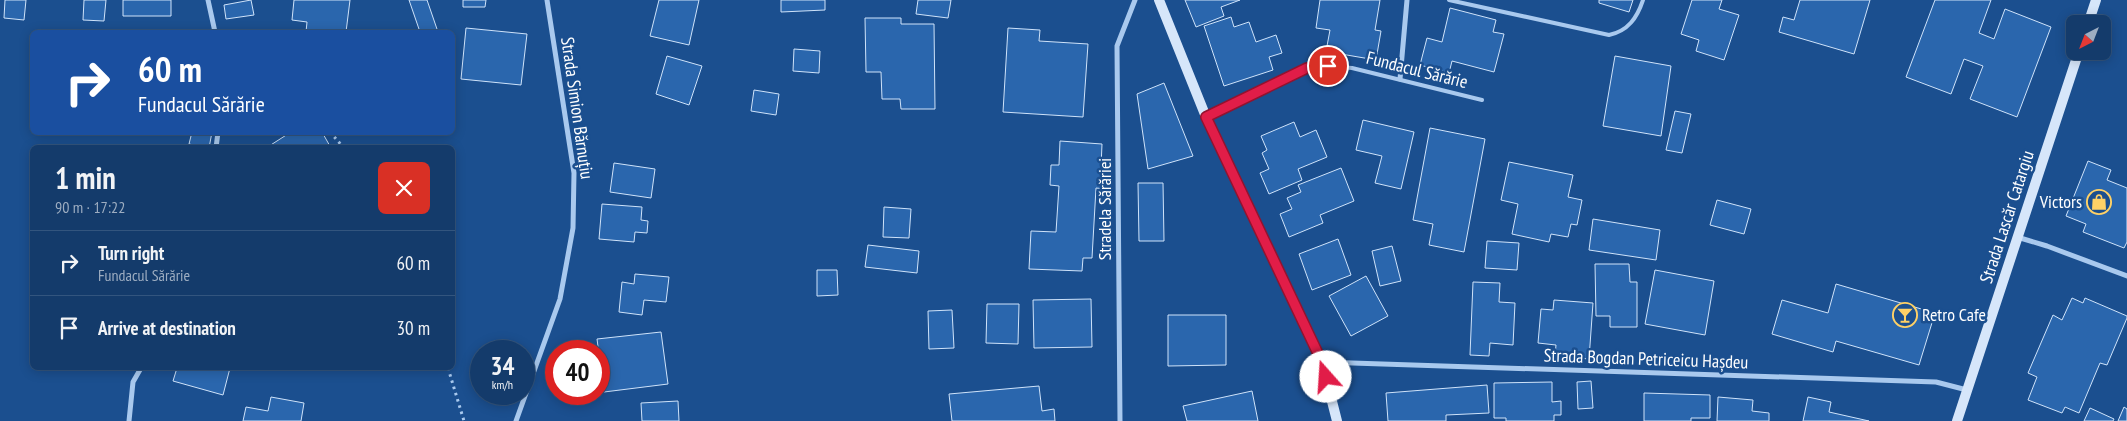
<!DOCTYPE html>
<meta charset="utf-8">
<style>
:root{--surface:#143b6b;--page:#1d4271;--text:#f1f3f6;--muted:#9dadc1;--line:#33557e}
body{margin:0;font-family:"PT Sans Narrow",sans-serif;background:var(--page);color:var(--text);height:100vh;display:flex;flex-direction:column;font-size:19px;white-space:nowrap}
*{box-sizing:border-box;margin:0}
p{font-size:16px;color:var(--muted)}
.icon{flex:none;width:28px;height:28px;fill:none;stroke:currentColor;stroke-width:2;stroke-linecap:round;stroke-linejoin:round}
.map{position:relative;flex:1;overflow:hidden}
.panel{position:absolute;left:30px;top:145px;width:425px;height:225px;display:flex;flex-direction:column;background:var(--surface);border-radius:8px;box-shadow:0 2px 12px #0003,0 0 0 1px var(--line)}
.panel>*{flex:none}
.top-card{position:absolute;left:30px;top:30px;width:425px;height:105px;border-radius:8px;box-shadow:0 2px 12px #0003,0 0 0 1px var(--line);background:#1a4fa0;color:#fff;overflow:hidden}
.needle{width:32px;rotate:222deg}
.controls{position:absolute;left:2066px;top:15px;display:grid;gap:10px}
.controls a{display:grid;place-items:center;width:45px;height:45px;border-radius:8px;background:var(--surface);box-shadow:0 2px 12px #0003,0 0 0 1px var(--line);font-size:25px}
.speed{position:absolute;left:470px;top:340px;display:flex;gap:10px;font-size:25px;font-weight:700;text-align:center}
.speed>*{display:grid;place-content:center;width:65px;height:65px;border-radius:50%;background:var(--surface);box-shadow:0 2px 12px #0003,0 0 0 1px var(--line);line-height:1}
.speed small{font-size:12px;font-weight:400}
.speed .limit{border:8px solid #d22;background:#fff;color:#111}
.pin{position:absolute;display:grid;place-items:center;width:42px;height:42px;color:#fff;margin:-21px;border:2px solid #fff;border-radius:50%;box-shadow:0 1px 5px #0007}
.me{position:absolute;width:55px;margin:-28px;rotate:341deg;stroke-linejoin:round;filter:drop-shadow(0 0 4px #0008)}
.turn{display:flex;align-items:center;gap:18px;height:105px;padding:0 25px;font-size:22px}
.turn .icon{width:65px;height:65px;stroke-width:2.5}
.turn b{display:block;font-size:35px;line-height:42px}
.round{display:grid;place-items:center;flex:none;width:52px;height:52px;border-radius:8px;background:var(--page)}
.summary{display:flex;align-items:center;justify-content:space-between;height:85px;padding:0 25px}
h1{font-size:30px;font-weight:600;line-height:38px}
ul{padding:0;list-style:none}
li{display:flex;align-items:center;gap:15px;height:65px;padding:0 25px;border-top:1px solid var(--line)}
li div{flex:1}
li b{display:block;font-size:19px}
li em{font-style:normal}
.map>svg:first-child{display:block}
.building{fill:#2a66ad;stroke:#cfe3fa}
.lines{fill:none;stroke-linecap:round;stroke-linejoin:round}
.path{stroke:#a9c9ee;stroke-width:3;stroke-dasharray:2.5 4;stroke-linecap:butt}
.lane{stroke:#a9c9ee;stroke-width:4}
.street{stroke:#a9c9ee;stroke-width:5}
.secondary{stroke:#d6e6fa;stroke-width:10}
.route-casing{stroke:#92132f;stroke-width:12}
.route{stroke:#e11d48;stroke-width:9}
.labels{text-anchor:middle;stroke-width:5;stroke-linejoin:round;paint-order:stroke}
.street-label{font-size:18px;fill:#fff;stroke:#1b4f8f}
.poi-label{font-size:18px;fill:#fff;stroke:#1b4f8f;text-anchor:end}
</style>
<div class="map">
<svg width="2127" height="421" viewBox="0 0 2127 421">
<rect width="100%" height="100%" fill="#1b4f8f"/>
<path class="building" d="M5,0H26L24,20L4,18Z
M84,0H106L104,21L83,20Z
M123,0H171V16H123Z
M251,0L254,15L226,19L224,5Z
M294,0H350L346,32H306L307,22L292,20Z
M409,0H427L438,32H420Z
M463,0H486L485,7H463Z
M659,0H699L689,45L650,36Z
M781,0H825V10L781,12Z
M918,0H951L948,18L916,14Z
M1185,0H1240L1221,7L1224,16L1196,27Z
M1320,0H1380L1375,30L1381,31L1376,60L1335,53V48L1327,46L1330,30L1316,28Z
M1599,0H1633L1629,12L1599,3Z
M1692,0H1722L1719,9L1739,15L1724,60L1696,51L1699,40L1681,34Z
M1800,0H1870L1854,54L1779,32L1783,17L1794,20Z
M1935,0H1991L1979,33L1994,39L2005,9L2051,27L2017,117L1970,99L1983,66L1964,59L1951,94L1906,77Z
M1450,8L1496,20L1493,32L1504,34L1494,72L1452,61L1449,73L1420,65L1427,38L1442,42Z
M1231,17L1234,27L1249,22L1256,42L1276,35L1282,53L1269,57L1273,70L1224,86L1204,26Z
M865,18H901V24H934L935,109H901L900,99H882L881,72H866Z
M466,28L527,34L521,85L461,79Z
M1008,28L1040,30L1039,41L1088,44L1083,117L1003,112Z
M794,49L820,51L819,73L793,71Z
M667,56L702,66L689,105L656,94Z
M1615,56L1671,66L1661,136L1603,126Z
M1164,83L1193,156L1148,169L1137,94Z
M754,90L779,94L776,115L751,111Z
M1675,111L1691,114L1682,153L1666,150Z
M1363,120L1414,132L1401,189L1375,183L1382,156L1356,150Z
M1294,122L1300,137L1316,130L1327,157L1298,169L1302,180L1269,194L1260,173L1269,169L1262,153L1267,150L1261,136Z
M1430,128L1485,139L1464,252L1429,245L1433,224L1413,220Z
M192,132H212L209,148L189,144Z
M291,132H322L331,148H266Z
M1060,141L1102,144L1101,167H1106L1105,189L1096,188L1092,258H1083L1082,271L1029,269L1031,231L1056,232L1059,186L1050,185L1051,165H1059Z
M2088,161L2111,170L2107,180L2127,188V242L2124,248L2083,232L2086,224L2066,216Z
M1509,162L1573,175L1568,197L1582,200L1577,225L1571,224L1568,237L1551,234L1549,242L1512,234L1518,204L1501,200Z
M614,163L655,169L651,198L610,192Z
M1341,168L1354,201L1320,215L1323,223L1289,237L1280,214L1292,209L1287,198L1301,192L1298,185Z
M1138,183H1163L1164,241H1139Z
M1717,200L1751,209L1744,234L1710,225Z
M602,204L642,207L641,220L648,221L647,233L635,232L634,242L599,239Z
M884,207L911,209L909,238L883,237Z
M1593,219L1660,230L1656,260L1589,250Z
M1338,239L1351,275L1312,290L1299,254Z
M1487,241L1519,243L1517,270L1485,268Z
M868,245L919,251L917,273L865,267Z
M1392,246L1401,281L1380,286L1372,251Z
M1595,264H1629L1630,282H1637V327H1610V316H1596Z
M817,270H837L838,295L817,296Z
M1655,270L1714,281L1705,335L1645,324Z
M635,274L669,277L666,302L644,300L642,315L619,312L622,282L634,284Z
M1366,276L1388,316L1351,336L1329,296Z
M1473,282L1500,283L1499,302L1515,303L1513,345L1490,343L1489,356L1470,355Z
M1836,284L1935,313L1919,365L1836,341L1833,352L1772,334L1782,300L1828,313Z
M2072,298L2083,303L2085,298L2127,316V318L2107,365L2100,363L2079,413L2065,407L2062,413L2028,400L2037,377L2028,373L2053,315L2062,320Z
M1091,299L1092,347L1034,348L1033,300Z
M1554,300L1593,303L1589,359L1555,356L1556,345L1538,343L1541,309L1553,310Z
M987,304H1019L1018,344L986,343Z
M952,310L954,348L929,349L928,311Z
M1168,315H1226V365L1168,366Z
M661,332L668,384L604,392L597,339Z
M177,368H230L223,395L173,381Z
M1591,381L1593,408L1578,409L1577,382Z
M1552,382V402L1561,401V415H1554V421H1506V418H1494V383Z
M1487,385L1489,413L1446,415V421H1388L1386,393Z
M1039,386L1042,411L1054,409L1055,421H952L949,394Z
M1252,391L1258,421H1187L1183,406Z
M1644,393L1710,395V418H1691V421H1644Z
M271,397L304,403L301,421H243L246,407L268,411Z
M1718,397L1753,400L1752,411L1769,413V421H1717Z
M1808,397L1831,402L1829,412L1869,421H1803Z
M678,401L679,421H642L641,403Z
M2124,407L2127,409V421H2118Z
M2090,408L2114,419L2113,421H2084Z"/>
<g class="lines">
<path class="path" d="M330,132L344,148
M448,368L464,421"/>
<path class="lane" d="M1449,0L1609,35C1628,31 1637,18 1643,0
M1206,117L1307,68L1328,66L1352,68L1482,100"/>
<path class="street" d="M208,0L215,32
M1400,79L1407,0
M216,148L218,132
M2017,237L2047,246L2127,276
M1322,362L1936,382L1967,390
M129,421L133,382L141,368
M516,421L560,299L573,228L574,173L547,0
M1120,421L1117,46L1135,0"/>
<path class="secondary" d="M1159,0L1206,117L1322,362L1337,421
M2088,24L2096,0
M1957,421L2079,51"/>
</g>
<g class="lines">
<defs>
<path id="route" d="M1326,377L1322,362L1206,117L1307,68L1328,66"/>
</defs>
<use href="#route" class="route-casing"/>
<use href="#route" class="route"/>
</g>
<defs>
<symbol id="shop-ring" viewBox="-11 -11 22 22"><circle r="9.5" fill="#1b4f8f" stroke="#ffd166" stroke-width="1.5"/><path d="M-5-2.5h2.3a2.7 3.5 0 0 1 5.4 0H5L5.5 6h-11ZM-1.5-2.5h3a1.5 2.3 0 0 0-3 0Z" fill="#ffd166"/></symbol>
<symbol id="bar-ring" viewBox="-11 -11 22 22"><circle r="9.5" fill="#1b4f8f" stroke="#ffd166" stroke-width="1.5"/><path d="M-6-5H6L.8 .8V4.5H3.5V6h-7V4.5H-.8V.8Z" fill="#ffd166"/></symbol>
</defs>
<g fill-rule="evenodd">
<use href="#shop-ring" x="2085" y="188" width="28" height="28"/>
<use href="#bar-ring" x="1891" y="301" width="28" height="28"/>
</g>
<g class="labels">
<g class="street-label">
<text transform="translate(1417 70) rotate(14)" y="6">Fundacul Sărărie</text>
<text transform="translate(577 108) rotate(82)" y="6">Strada Simion Bărnuțiu</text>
<text transform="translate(1105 209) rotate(-90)" y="6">Stradela Sărăriei</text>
<text transform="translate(2007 217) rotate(-72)" y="6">Strada Lascăr Catargiu</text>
<text transform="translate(1646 359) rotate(2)" y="6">Strada Bogdan Petriceicu Hașdeu</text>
</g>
<g class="poi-label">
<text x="2082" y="208">Victors</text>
<text x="1922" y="321" text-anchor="start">Retro Cafe</text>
</g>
</g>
</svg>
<div class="controls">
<a><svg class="needle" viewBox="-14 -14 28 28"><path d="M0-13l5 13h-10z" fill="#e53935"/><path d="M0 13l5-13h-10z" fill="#9dadc1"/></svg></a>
</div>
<div class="speed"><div>34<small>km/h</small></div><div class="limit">40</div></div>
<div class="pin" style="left:1328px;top:66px;background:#d93025"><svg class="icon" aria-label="arrive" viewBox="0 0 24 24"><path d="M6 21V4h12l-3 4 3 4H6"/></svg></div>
<svg class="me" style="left:1326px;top:377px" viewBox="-20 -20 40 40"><circle r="19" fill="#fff"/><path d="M0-13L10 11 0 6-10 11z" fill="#e11d48"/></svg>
<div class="top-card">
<div class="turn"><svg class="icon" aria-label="right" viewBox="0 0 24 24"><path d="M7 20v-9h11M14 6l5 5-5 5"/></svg><div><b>60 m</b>Fundacul Sărărie</div></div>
</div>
<section class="panel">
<div class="summary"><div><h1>1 min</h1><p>90 m · 17:22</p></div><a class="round" style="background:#d93025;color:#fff"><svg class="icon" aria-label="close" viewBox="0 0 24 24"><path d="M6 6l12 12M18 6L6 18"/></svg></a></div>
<ul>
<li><svg class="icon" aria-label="right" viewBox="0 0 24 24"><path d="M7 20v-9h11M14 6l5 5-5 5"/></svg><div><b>Turn right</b><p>Fundacul Sărărie</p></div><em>60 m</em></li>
<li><svg class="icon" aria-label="arrive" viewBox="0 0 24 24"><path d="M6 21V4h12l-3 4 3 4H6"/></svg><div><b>Arrive at destination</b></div><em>30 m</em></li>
</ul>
</section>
</div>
